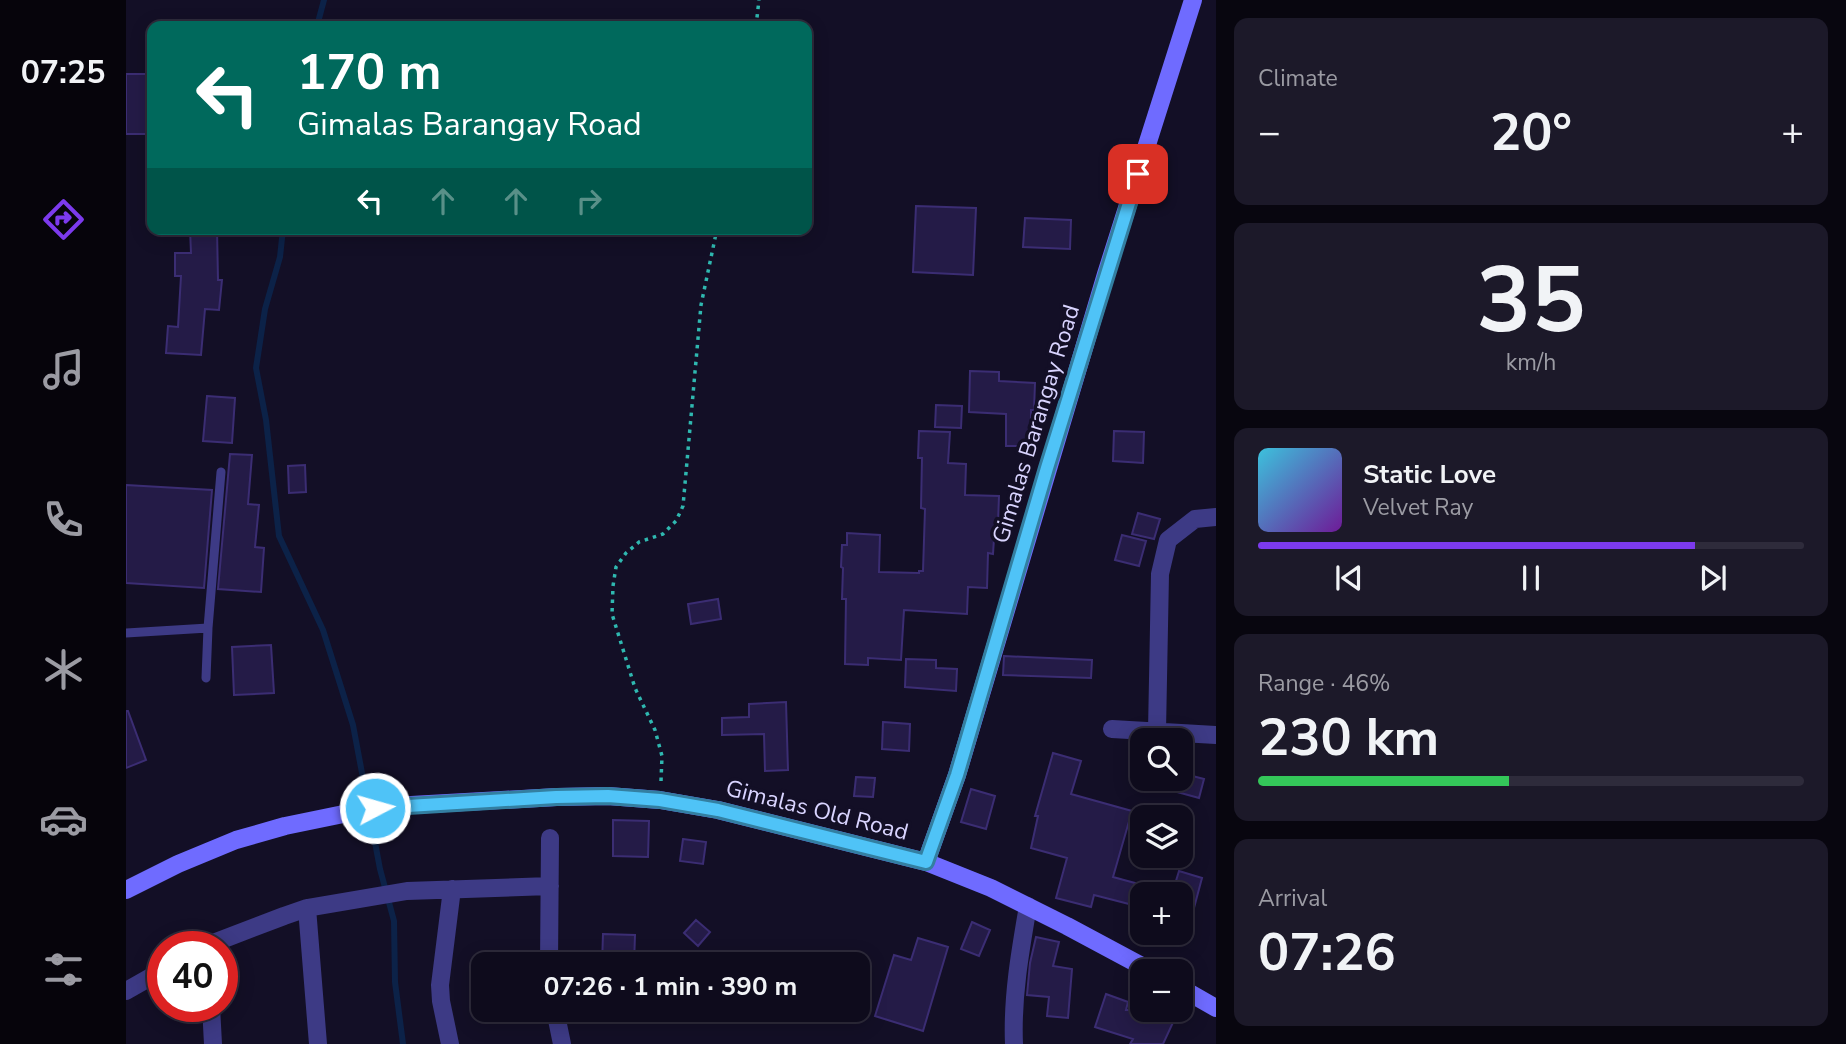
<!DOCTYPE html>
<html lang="en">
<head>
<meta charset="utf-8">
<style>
  body { margin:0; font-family:"Nunito Sans",sans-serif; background:#1c1929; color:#f1f3f6; height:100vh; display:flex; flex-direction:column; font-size:26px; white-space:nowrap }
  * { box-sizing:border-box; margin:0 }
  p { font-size:23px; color:#9b9ba3 }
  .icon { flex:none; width:38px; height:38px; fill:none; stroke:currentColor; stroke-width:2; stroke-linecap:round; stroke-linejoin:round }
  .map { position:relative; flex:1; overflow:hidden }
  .panel { display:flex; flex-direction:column; gap:18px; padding:18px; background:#08060f; width:630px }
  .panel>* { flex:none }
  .banner { position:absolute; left:21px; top:21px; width:665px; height:214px; border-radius:14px; box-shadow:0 4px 18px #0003,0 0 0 2px #2e2b3b; background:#00695c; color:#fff; overflow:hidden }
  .controls { position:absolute; left:1004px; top:728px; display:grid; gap:14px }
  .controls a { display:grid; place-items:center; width:63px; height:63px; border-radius:14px; background:#0e0b1c; box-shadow:0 4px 18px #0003,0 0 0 2px #2e2b3b; font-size:35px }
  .speed { position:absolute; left:21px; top:931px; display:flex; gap:14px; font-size:35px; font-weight:700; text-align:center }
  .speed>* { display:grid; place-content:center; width:91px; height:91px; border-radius:50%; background:#0e0b1c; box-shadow:0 4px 18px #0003,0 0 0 2px #2e2b3b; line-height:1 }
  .speed .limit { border:10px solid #d22; background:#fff; color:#111 }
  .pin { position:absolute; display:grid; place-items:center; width:60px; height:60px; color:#fff; margin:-30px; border-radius:14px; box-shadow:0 4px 10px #0006 }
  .me { position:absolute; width:77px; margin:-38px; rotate:84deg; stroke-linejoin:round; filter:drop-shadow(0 0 5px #0008) }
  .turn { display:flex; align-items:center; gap:24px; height:147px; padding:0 35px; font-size:32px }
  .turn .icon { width:91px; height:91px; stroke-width:2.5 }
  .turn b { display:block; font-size:49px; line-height:60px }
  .lanes { display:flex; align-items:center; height:66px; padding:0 35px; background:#0003; justify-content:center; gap:35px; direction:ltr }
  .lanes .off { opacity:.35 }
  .big { font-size:52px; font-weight:700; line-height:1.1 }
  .panel .widget { flex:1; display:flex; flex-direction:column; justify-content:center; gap:10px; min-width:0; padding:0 24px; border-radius:14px; background:#1c1929 }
  .panel .dial { align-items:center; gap:0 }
  .dial b { font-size:91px; line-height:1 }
  .song { display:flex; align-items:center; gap:21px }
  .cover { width:84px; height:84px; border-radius:10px; background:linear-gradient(135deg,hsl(190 70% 55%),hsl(280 70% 35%)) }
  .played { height:7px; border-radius:4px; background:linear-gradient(90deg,#7c3aed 80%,#2e2b3b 80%) }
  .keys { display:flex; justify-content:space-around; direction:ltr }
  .heat { display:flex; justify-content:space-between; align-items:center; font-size:38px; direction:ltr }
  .charge { height:10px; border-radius:5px; background:linear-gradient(90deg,#34c759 46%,#2e2b3b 0) }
  .trip { position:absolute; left:345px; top:952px; width:399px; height:70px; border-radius:14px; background:#0e0b1c; box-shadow:0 4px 18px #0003,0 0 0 2px #2e2b3b; font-weight:700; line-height:70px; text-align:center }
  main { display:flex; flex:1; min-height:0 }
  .tabs { display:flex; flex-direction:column; width:126px; justify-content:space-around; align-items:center; background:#06040b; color:#9b9ba3 }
  .tabs .icon { width:49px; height:49px }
  .tabs .active { color:#7c3aed }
  .tabs b { font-size:32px; color:#f1f3f6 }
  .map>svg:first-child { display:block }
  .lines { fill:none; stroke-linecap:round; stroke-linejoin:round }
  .stream { stroke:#0c2248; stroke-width:6 }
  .building { fill:#241b47; stroke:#3b2d73; stroke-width:2 }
  .path { stroke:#2fb8b0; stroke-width:3.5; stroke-dasharray:3.5 5; stroke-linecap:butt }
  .lane { stroke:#3d3a85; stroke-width:9 }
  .street { stroke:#3d3a85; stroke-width:18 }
  .secondary { stroke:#6f6bff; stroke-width:18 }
  .route-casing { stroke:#337fa1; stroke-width:18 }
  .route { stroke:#4fc3f7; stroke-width:12 }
  .labels { text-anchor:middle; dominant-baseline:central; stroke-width:7; stroke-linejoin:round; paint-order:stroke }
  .street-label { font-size:23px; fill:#d9d4ff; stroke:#130f26 }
</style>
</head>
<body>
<main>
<nav class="tabs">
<b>07:25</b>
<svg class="icon active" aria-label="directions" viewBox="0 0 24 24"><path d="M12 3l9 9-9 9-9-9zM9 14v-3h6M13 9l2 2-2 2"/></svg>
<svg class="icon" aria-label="music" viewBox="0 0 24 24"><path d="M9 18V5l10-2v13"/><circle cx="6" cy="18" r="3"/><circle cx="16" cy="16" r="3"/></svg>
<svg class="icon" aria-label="phone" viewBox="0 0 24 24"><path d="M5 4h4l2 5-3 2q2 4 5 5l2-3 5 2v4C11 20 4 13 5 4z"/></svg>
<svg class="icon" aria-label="climate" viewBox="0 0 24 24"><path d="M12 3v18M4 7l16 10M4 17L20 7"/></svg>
<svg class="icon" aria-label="car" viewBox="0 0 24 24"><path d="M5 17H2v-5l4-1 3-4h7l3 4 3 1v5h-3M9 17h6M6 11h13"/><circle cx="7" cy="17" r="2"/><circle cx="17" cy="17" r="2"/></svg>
<svg class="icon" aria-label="filters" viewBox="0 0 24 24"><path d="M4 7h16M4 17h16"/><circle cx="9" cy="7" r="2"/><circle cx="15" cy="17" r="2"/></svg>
</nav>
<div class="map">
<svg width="1090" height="1044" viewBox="0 0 1090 1044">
  <rect width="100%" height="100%" fill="#130f26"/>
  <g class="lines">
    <path class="stream" d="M 191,26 L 198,0
      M 157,229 L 154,257 L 139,309 L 130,368 L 140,420 L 153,536 L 197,630 L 227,725 L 254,869 L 268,921 L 269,982 L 277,1044"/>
  </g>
  <path class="building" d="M 0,74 L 20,74 L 21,134 L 0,134 Z
    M 790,206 L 850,208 L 847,275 L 787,272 Z
    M 899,218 L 945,220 L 944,249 L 897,247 Z
    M 64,229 L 91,229 L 92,280 L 96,280 L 93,310 L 79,309 L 75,355 L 40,353 L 42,326 L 52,327 L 55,276 L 49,276 L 49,253 L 65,253 Z
    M 844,371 L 873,372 L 873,381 L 909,383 L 908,410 L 905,410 L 905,446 L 880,446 L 880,414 L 843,412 Z
    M 81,396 L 109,398 L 106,443 L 77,441 Z
    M 810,405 L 836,406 L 835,428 L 809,427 Z
    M 793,431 L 824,432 L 822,463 L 840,464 L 839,495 L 873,496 L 872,523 L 869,523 L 867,554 L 862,553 L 861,588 L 842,587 L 841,614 L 778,610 L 775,660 L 742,658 L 742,665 L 719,664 L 720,599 L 716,599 L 717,568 L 715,567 L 716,545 L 721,545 L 721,533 L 754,535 L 753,572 L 793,573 L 793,571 L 797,571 L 799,509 L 795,508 L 796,458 L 792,458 Z
    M 988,431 L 1018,432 L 1017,463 L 987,461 Z
    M 104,454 L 126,455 L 122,504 L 133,505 L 129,547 L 138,548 L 135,592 L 92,589 Z
    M 179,465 L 180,492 L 163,493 L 162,466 Z
    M 0,485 L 86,490 L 78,588 L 0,583 Z
    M 1012,513 L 1034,519 L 1028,539 L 1006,534 Z
    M 996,535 L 1020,541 L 1013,566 L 989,560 Z
    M 592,599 L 595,619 L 565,624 L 562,604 Z
    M 145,645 L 148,693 L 108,695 L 106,647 Z
    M 878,656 L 966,660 L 965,678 L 877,675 Z
    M 780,659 L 810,660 L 810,668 L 831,669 L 830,691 L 779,687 Z
    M 660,702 L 662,770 L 639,771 L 638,734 L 596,735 L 596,718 L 623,717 L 623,704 Z
    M 0,711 L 2,711 L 20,760 L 0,768 Z
    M 757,722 L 784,724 L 783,751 L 756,749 Z
    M 927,753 L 955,761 L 945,794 L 1006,811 L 987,877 L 1009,883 L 1003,904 L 968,895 L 965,907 L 930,898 L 941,858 L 905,848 L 912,816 L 909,816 Z
    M 1055,773 L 1078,779 L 1073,798 L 1022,784 L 1023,779 L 1055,779 Z
    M 730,777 L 749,778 L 747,797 L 728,796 Z
    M 845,789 L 869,796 L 860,829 L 835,822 Z
    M 487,820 L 523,821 L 522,857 L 487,856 Z
    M 557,839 L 580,842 L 577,864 L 554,861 Z
    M 1053,871 L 1076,878 L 1061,934 L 1055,933 L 1055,894 L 1046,894 Z
    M 570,920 L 584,932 L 572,946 L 558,933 Z
    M 846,922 L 864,930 L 853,956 L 835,949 Z
    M 477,934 L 509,935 L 508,964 L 476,964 Z
    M 910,937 L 933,942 L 927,966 L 946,969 L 942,1018 L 921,1016 L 923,997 L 901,995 L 904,963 Z
    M 792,938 L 822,947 L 797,1031 L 749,1016 L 768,955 L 785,960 Z
    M 980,994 L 1002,1002 L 1000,1010 L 1038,1010 L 1050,1016 L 1037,1044 L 1004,1044 L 1007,1039 L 969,1027 Z"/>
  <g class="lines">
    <path class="path" d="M 630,26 L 633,0
      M 535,781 L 536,756 L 529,730 L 509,688 L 486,614 L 487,586 L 490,567 L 500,553 L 513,542 L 537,534 L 550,521 L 557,506 L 575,305 L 591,229"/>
    <path class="lane" d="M 0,633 L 82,628
      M 80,678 L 82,628 L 95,472"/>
    <path class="street" d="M 986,729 L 1090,735
      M 1031,731 L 1034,574 L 1042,540 L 1069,519 L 1090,517
      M 181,908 L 192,1044
      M 77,947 L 158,916 L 181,908 L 281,891 L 424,886
      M 423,964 L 424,838
      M 0,991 L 37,970
      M 85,1006 L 87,1044
      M 429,1010 L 436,1044
      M 324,1044 L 315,1001 L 314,985 L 326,889
      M 888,1044 C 886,998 894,952 902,906"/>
    <path class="secondary" d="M 800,862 L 831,775 L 980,274 L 1067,0
      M 0,890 L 52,864 L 110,840 L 159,826 L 232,811 L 267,806 L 431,797 L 482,796 L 534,800 L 592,810 L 800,862 L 865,888 L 941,926 L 1025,971
      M 1055,988 L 1090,1008"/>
  </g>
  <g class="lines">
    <g class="route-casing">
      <path id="route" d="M 249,808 L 430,797 L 482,796 L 534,800 L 592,810 L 800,862 L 831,775 L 921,468 L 1012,174"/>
    </g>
    <use href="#route" class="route"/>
  </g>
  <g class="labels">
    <g class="street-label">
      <text transform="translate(910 424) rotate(-73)">Gimalas Barangay Road</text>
      <text transform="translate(691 810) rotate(14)">Gimalas Old Road</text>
    </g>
  </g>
</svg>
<div class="controls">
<a><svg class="icon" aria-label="search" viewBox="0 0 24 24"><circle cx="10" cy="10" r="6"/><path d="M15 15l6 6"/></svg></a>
<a><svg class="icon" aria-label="layers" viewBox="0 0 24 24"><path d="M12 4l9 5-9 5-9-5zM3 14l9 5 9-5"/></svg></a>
<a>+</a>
<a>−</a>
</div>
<div class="speed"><div class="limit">40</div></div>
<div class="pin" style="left:1012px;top:174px;background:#d93025"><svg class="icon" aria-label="arrive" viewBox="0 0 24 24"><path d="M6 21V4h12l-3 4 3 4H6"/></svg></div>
<svg class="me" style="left:249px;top:808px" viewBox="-20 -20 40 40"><circle r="17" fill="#4fc3f7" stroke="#fff" stroke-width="3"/><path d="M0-11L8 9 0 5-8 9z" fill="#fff"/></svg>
<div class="trip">07:26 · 1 min · 390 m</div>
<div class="banner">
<div class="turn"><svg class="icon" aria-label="left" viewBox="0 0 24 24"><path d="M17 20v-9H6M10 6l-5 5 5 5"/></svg><div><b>170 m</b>Gimalas Barangay Road</div></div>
<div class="lanes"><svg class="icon" aria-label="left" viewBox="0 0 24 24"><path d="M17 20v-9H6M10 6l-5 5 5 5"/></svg><svg class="icon off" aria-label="ahead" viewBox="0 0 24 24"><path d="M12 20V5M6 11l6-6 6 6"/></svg><svg class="icon off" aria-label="ahead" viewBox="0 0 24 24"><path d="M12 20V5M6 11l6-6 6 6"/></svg><svg class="icon off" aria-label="right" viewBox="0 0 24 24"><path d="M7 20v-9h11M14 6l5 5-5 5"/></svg></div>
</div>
</div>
<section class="panel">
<div class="widget"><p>Climate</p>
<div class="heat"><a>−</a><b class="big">20°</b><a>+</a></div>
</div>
<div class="widget dial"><b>35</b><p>km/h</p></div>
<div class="widget">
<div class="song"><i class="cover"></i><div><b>Static Love</b><p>Velvet Ray</p></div></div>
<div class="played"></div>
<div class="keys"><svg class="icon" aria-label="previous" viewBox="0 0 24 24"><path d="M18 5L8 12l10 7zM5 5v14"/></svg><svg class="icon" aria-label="pause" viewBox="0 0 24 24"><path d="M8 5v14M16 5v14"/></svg><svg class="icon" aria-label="next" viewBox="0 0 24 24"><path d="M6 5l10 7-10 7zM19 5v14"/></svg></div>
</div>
<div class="widget"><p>Range · 46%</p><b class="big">230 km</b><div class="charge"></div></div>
<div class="widget"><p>Arrival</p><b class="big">07:26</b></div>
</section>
</main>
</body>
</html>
